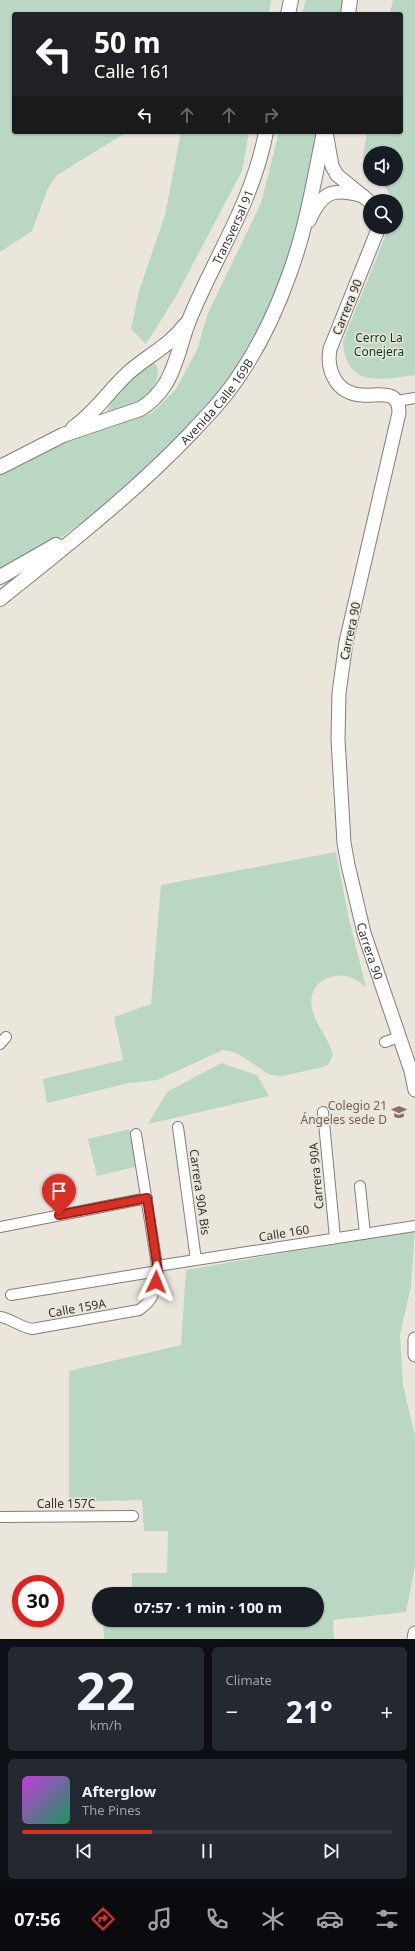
<!DOCTYPE html>
<html lang="en">
<head>
<meta charset="utf-8">
<style>
  body { margin:0; font-family:"Noto Sans",sans-serif; background:#242831; color:#f1f3f6; height:100vh; display:flex; flex-direction:column; font-size:15px; white-space:nowrap }
  * { box-sizing:border-box; margin:0 }
  p { font-size:13px; color:#9ea1a6 }
  .icon { flex:none; width:22px; height:22px; fill:none; stroke:currentColor; stroke-width:2; stroke-linecap:round; stroke-linejoin:round }
  .map { position:relative; height:1639px; overflow:hidden }
  .sheet { display:flex; flex-direction:column; gap:8px; padding:8px; background:#0d0f14; flex:1 }
  .sheet>* { flex:none }
  .guide { position:absolute; left:12px; top:12px; width:391px; height:122px; border-radius:4px; box-shadow:0 1px 3px #0004; background:#202124; color:#fff; overflow:hidden }
  .fabs { position:absolute; left:363px; top:146px; display:grid; gap:8px }
  .fabs a { display:grid; place-items:center; width:40px; height:40px; border-radius:50%; background:#171b24; box-shadow:0 1px 3px #0004; font-size:20px }
  .speed { position:absolute; left:12px; top:1575px; display:flex; gap:8px; font-size:20px; font-weight:700; text-align:center }
  .speed>* { display:grid; place-content:center; width:52px; height:52px; border-radius:50%; background:#171b24; box-shadow:0 1px 3px #0004; line-height:1 }
  .speed .limit { border:6px solid #d22; background:#fff; color:#111 }
  .pin { position:absolute; display:grid; place-items:center; width:34px; height:34px; color:#fff; margin:-41px -17px; border-radius:50% 50% 50% 0; rotate:-45deg; box-shadow:0 0 4px #0007 }
  .pin .icon { rotate:45deg }
  .me { position:absolute; width:44px; margin:-22px; rotate:2deg; stroke-linejoin:round; filter:drop-shadow(0 0 3px #0008) }
  .turn { display:flex; align-items:center; gap:14px; height:84px; padding:0 16px; font-size:18px }
  .turn .icon { width:52px; height:52px; stroke-width:2.5 }
  .turn b { display:block; font-size:28px; line-height:34px }
  .lanes { display:flex; align-items:center; height:38px; padding:0 16px; background:#0003; justify-content:center; gap:20px; direction:ltr }
  .lanes .off { opacity:.35 }
  .big { font-size:30px; font-weight:700; line-height:1.1 }
  .sheet .card { flex:1; display:flex; flex-direction:column; justify-content:center; gap:6px; min-width:0; padding:0 14px; border-radius:6px; background:#242831 }
  .sheet .dial { align-items:center; gap:0 }
  .dial b { font-size:52px; line-height:1 }
  .song { display:flex; align-items:center; gap:12px }
  .cover { width:48px; height:48px; border-radius:6px; background:linear-gradient(135deg,hsl(290 70% 55%),hsl(150 70% 35%)) }
  .played { height:4px; border-radius:2px; background:linear-gradient(90deg,#d93025 35%,#363941 35%) }
  .keys { display:flex; justify-content:space-around; direction:ltr }
  .heat { display:flex; justify-content:space-between; align-items:center; font-size:22px; direction:ltr }
  .sheet .tiles { flex:1; display:grid; gap:8px; grid-template-columns:1fr 1fr }
  .card:last-child { grid-column:span 2 }
  .trip { position:absolute; left:92px; top:1587px; width:232px; height:40px; border-radius:20px; background:#171b24; box-shadow:0 1px 3px #0004; font-weight:700; line-height:40px; text-align:center }
  .tab-bar { display:flex; height:64px; justify-content:space-around; align-items:center; background:#090b0e; color:#9ea1a6 }
  .tab-bar .icon { width:28px; height:28px }
  .tab-bar .current { color:#d93025 }
  .tab-bar b { font-size:18px; color:#f1f3f6 }
  .map>svg:first-child { display:block }
  .green { fill:#bad7c3 }
  .lines { fill:none; stroke-linecap:round; stroke-linejoin:round }
  .minor-casing { stroke:#827f76; stroke-width:12 }
  .tertiary-casing { stroke:#827f76; stroke-width:15 }
  .secondary-casing { stroke:#827f76; stroke-width:16 }
  .minor { stroke:#fff; stroke-width:10 }
  .tertiary { stroke:#fff; stroke-width:13 }
  .secondary { stroke:#fff; stroke-width:14 }
  .route-casing { stroke:#8d1f18; stroke-width:10 }
  .route { stroke:#d93025; stroke-width:7 }
  .labels { text-anchor:middle; dominant-baseline:central; stroke-width:3; stroke-linejoin:round; paint-order:stroke }
  .street-label { font-size:12px; fill:#34322e; stroke:#eae6dc }
  .park-label { font-size:12px; fill:#003c1e; stroke:#eae6dc }
  .education-label { font-size:12px; fill:#785e54; stroke:#eae6dc; text-anchor:end }
</style>
</head>
<body>
<div class="map">
<svg width="415" height="1639" viewBox="0 0 415 1639">
  <rect width="100%" height="100%" fill="#eae6dc"/>
  <path class="green" d="M 0,0 L 271,0 L 269,14 L 14,14 L 14,132 L 127,132 L 57,175 L 48,188 L 32,231 L 0,252 Z
    M 306,0 L 343,0 L 340,14 L 302,14 Z
    M 393,0 L 415,0 L 415,375 C 381,380 345,388 343,341 L 389,227 L 396,227 L 396,201 L 393,201 L 386,188 L 376,179 L 396,179 L 396,153 L 370,153 L 370,175 L 365,171 L 363,156 L 367,132 L 401,132 L 401,14 L 390,14 Z
    M 181,132 L 249,132 L 242,171 L 175,298 L 146,344 L 131,329 L 139,291 L 165,215 Z
    M 279,132 L 317,132 L 304,214 L 279,297 L 249,359 L 155,466 L 97,512 L 51,544 L 0,571 L 0,474 L 59,445 L 152,413 L 176,389 L 197,350 L 208,313 L 261,203 Z
    M 150,363 L 155,364 L 158,369 L 157,378 L 150,395 L 142,403 L 113,413 L 107,411 C 114,392 133,375 150,363 Z
    M 336,852 L 349,920 L 366,987 C 355,978 345,973 330,977 C 323,979 317,984 314,990 C 303,1012 328,1034 333,1055 L 328,1065 L 319,1068 L 282,1076 L 270,1075 L 235,1052 L 223,1050 L 157,1080 L 129,1083 L 47,1103 L 43,1079 L 123,1060 L 114,1017 L 151,1004 L 161,885 Z
    M 221,1063 L 257,1075 L 269,1096 L 148,1124 L 167,1092 Z
    M 130,1129 L 139,1166 L 97,1176 L 88,1139 Z
    M 415,1230 L 411,1286 L 400,1335 L 403,1385 L 415,1436 L 415,1566 L 406,1612 L 333,1620 L 334,1639 L 104,1639 L 103,1620 L 317,1620 L 317,1594 L 132,1594 L 132,1573 L 167,1573 L 168,1531 L 144,1531 L 142,1500 L 69,1502 L 69,1371 L 181,1345 L 186,1270 Z"/>
  <g class="lines">
    <g class="minor-casing">
      <path id="minor" d="M 397,401 L 415,398
        M 385,1042 L 399,1037
        M 0,1044 L 6,1037
        M 323,1112 L 335,1238
        M 178,1127 L 196,1260
        M 360,1186 L 365,1234
        M 0,1227 L 147,1198
        M 157,1266 L 415,1226
        M 11,1295 L 158,1271
        M 0,1317 C 8,1317 20,1327 32,1329 L 139,1310 C 156,1298 154,1291 158,1271 L 136,1134
        M 0,1517 L 133,1516"/>
    </g>
    <g class="tertiary-casing">
      <g id="tertiary">
        <path d="M 326,132 L 332,166 L 337,175 L 370,202"/>
        <path d="M 309,221 C 322,192 332,187 363,196"/>
        <path id="s1" d="M 379,227 L 330,349 C 326,371 337,394 362,395 C 371,396 381,393 390,396 C 397,398 399,406 399,413 L 346,642 L 339,693 L 338,739 L 344,843 L 348,865 L 364,933 L 411,1071 L 415,1090"/>
        <path d="M 415,1339 L 415,1355"/>
        <path d="M 414,1639 L 415,1633"/>
      </g>
    </g>
    <g class="secondary-casing">
      <g id="secondary">
        <path d="M 288,14 L 291,0"/>
        <path d="M 348,14 L 350,0"/>
        <path d="M 73,428 C 96,412 107,393 127,374 C 145,357 170,346 185,325"/>
        <path id="s2" d="M 0,467 L 63,435 L 140,409 C 151,403 159,394 166,383 C 178,363 181,339 190,318 C 216,255 253,201 266,132"/>
        <path d="M 0,577 L 56,545"/>
        <path id="s3" d="M 0,599 C 66,546 133,494 191,433 C 209,414 227,395 241,373 C 261,343 277,309 289,275 C 306,230 314,180 324,132"/>
      </g>
    </g>
    <use href="#minor" class="minor"/>
    <use href="#tertiary" class="tertiary"/>
    <use href="#secondary" class="secondary"/>
  </g>
  <g class="lines">
    <g class="route-casing">
      <path id="route" d="M 59,1215 L 147,1198 L 158,1271 L 156,1282"/>
    </g>
    <use href="#route" class="route"/>
  </g>
  <defs>
    <g id="school-bare" transform="scale(1.2)"><path d="M0-5L7-2L0 1L-7-2ZM-4 1L0 2.5L4 1V4Q0 6-4 4Z" fill="#8d6e63" stroke="#eae6dc" stroke-width="2.5" paint-order="stroke"/></g>
  </defs>
  <g fill-rule="evenodd">
    <use href="#school-bare" x="399" y="1112"/>
  </g>
  <g class="labels">
    <g class="street-label">
      <text stroke="none"><textPath href="#s2" startOffset="359">Transversal 91</textPath></text>
      <text transform="translate(347 307) rotate(-68)">Carrera 90</text>
      <text stroke="none"><textPath href="#s3" startOffset="294">Avenida Calle 169B</textPath></text>
      <text transform="translate(350 631) rotate(-78)">Carrera 90</text>
      <text stroke="none"><textPath href="#s1" startOffset="792">Carrera 90</textPath></text>
      <text transform="translate(316 1176) rotate(-95)">Carrera 90A</text>
      <text transform="translate(200 1192) rotate(82)">Carrera 90A Bis</text>
      <text transform="translate(284 1233) rotate(-9)">Calle 160</text>
      <text transform="translate(77 1308) rotate(-10)">Calle 159A</text>
      <text x="66" y="1503">Calle 157C</text>
    </g>
    <g class="park-label">
      <text x="379" y="337">Cerro La<tspan x="379" dy="14">Conejera</tspan></text>
    </g>
    <g class="education-label">
      <text x="387" y="1105">Colegio 21<tspan x="387" dy="14">Ángeles sede D</tspan></text>
    </g>
  </g>
</svg>
<div class="fabs">
<a><svg class="icon" aria-label="sound" viewBox="0 0 24 24"><path d="M4 9h4l5-4v14l-5-4H4zM17 9q2 3 0 6"/></svg></a>
<a><svg class="icon" aria-label="search" viewBox="0 0 24 24"><circle cx="10" cy="10" r="6"/><path d="M15 15l6 6"/></svg></a>
</div>
<div class="speed"><div class="limit">30</div></div>
<div class="pin" style="left:59px;top:1215px;background:#d93025"><svg class="icon" aria-label="arrive" viewBox="0 0 24 24"><path d="M6 21V4h12l-3 4 3 4H6"/></svg></div>
<svg class="me" style="left:156px;top:1282px" viewBox="-20 -20 40 40"><path d="M0-17L14 15 0 8-14 15z" fill="#d93025" stroke="#fff" stroke-width="4"/></svg>
<div class="trip">07:57 · 1 min · 100 m</div>
<div class="guide">
<div class="turn"><svg class="icon" aria-label="left" viewBox="0 0 24 24"><path d="M17 20v-9H6M10 6l-5 5 5 5"/></svg><div><b>50 m</b>Calle 161</div></div>
<div class="lanes"><svg class="icon" aria-label="left" viewBox="0 0 24 24"><path d="M17 20v-9H6M10 6l-5 5 5 5"/></svg><svg class="icon off" aria-label="ahead" viewBox="0 0 24 24"><path d="M12 20V5M6 11l6-6 6 6"/></svg><svg class="icon off" aria-label="ahead" viewBox="0 0 24 24"><path d="M12 20V5M6 11l6-6 6 6"/></svg><svg class="icon off" aria-label="right" viewBox="0 0 24 24"><path d="M7 20v-9h11M14 6l5 5-5 5"/></svg></div>
</div>
</div>
<section class="sheet">
<div class="tiles">
<div class="card dial"><b>22</b><p>km/h</p></div>
<div class="card"><p>Climate</p>
<div class="heat"><a>−</a><b class="big">21°</b><a>+</a></div>
</div>
<div class="card">
<div class="song"><i class="cover"></i><div><b>Afterglow</b><p>The Pines</p></div></div>
<div class="played"></div>
<div class="keys"><svg class="icon" aria-label="previous" viewBox="0 0 24 24"><path d="M18 5L8 12l10 7zM5 5v14"/></svg><svg class="icon" aria-label="pause" viewBox="0 0 24 24"><path d="M8 5v14M16 5v14"/></svg><svg class="icon" aria-label="next" viewBox="0 0 24 24"><path d="M6 5l10 7-10 7zM19 5v14"/></svg></div>
</div>
</div>
</section>
<nav class="tab-bar">
<b>07:56</b>
<svg class="icon current" aria-label="directions" viewBox="0 0 24 24"><path d="M12 3l9 9-9 9-9-9zM9 14v-3h6M13 9l2 2-2 2"/></svg>
<svg class="icon" aria-label="music" viewBox="0 0 24 24"><path d="M9 18V5l10-2v13"/><circle cx="6" cy="18" r="3"/><circle cx="16" cy="16" r="3"/></svg>
<svg class="icon" aria-label="phone" viewBox="0 0 24 24"><path d="M5 4h4l2 5-3 2q2 4 5 5l2-3 5 2v4C11 20 4 13 5 4z"/></svg>
<svg class="icon" aria-label="climate" viewBox="0 0 24 24"><path d="M12 3v18M4 7l16 10M4 17L20 7"/></svg>
<svg class="icon" aria-label="car" viewBox="0 0 24 24"><path d="M5 17H2v-5l4-1 3-4h7l3 4 3 1v5h-3M9 17h6M6 11h13"/><circle cx="7" cy="17" r="2"/><circle cx="17" cy="17" r="2"/></svg>
<svg class="icon" aria-label="filters" viewBox="0 0 24 24"><path d="M4 7h16M4 17h16"/><circle cx="9" cy="7" r="2"/><circle cx="15" cy="17" r="2"/></svg>
</nav>
</body>
</html>
